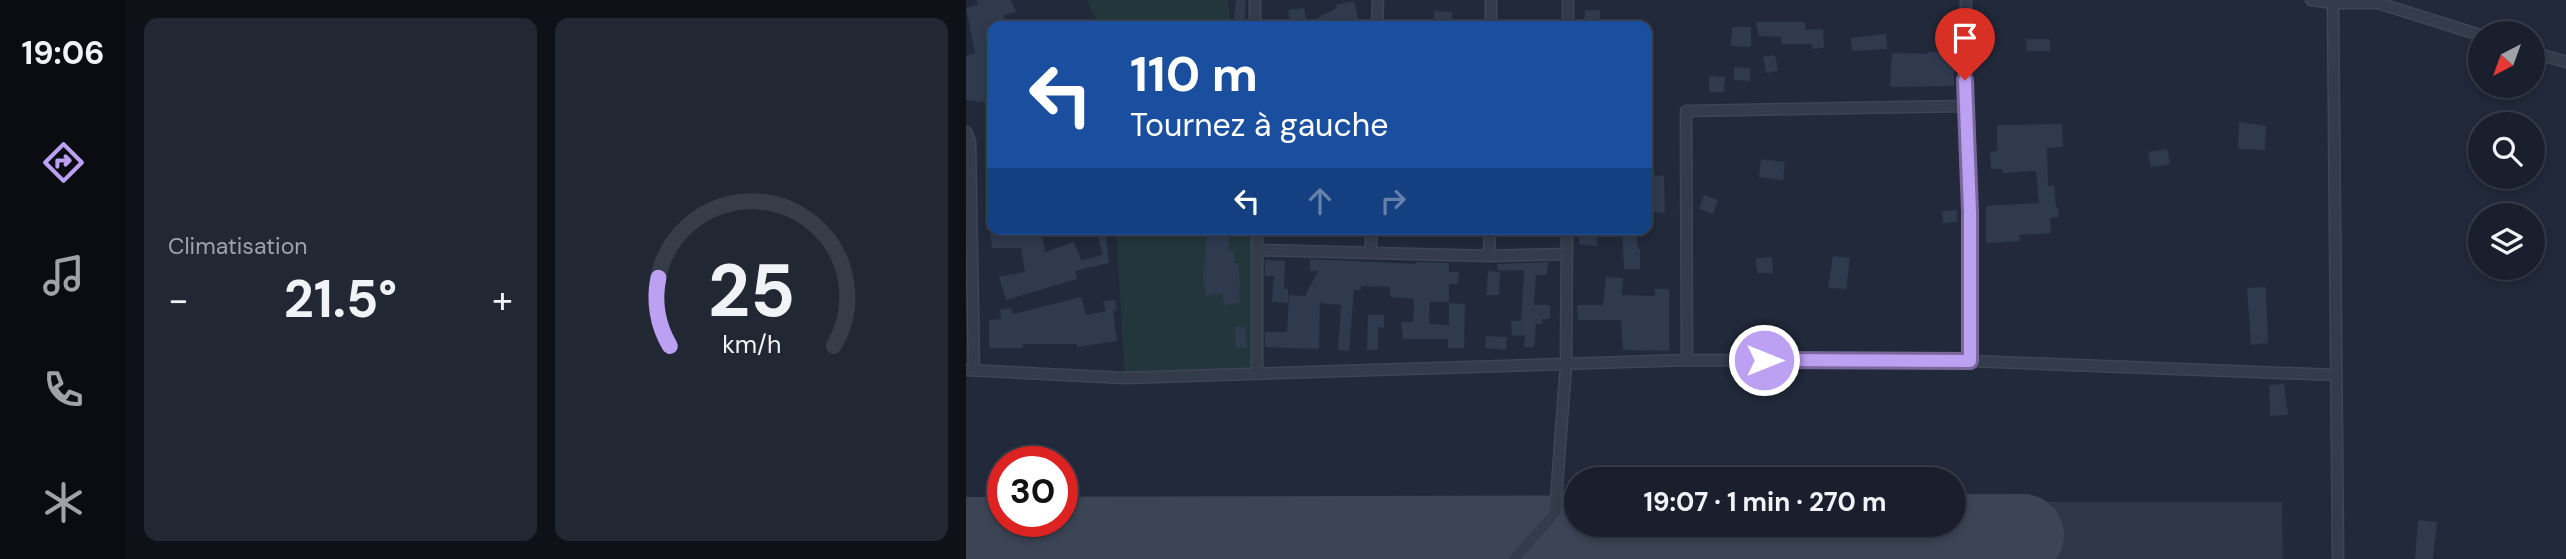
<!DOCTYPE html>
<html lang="fr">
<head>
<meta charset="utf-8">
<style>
  body { margin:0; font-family:"DM Sans",sans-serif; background:#222734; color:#f1f3f6; height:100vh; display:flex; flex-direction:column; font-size:26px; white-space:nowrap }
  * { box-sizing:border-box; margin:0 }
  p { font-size:23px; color:#9fa2a9 }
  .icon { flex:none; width:38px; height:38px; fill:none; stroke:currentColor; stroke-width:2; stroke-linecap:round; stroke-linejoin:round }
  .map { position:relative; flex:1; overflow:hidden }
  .drawer { display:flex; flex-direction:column; gap:18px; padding:18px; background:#0e1118; width:840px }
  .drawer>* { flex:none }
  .guide { position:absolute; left:21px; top:21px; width:665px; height:214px; border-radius:14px; box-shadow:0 4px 10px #0003,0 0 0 2px #373d48; background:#1a4fa0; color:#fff; overflow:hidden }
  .needle { width:46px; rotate:221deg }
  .controls { position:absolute; left:1502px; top:21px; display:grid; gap:14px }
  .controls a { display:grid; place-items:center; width:77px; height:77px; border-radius:50%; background:#191f2c; box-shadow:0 4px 10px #0003,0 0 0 2px #373d48; font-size:35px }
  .speed { position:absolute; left:21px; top:446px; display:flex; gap:14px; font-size:35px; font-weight:700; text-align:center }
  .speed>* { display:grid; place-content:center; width:91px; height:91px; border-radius:50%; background:#191f2c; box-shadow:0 4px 10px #0003,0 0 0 2px #373d48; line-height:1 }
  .speed .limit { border:10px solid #d22; background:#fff; color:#111 }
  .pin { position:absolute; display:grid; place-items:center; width:60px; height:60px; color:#fff; margin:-72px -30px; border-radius:50% 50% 50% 0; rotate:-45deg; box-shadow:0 0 7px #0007 }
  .pin .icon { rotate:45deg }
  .me { position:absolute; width:77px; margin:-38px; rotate:90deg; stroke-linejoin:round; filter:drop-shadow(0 0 5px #0008) }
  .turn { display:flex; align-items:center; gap:24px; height:147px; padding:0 28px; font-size:32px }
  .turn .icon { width:91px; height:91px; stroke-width:2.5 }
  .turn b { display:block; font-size:49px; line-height:60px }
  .lanes { display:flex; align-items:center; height:66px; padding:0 28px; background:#0003; justify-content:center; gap:35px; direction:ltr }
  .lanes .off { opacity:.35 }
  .big { font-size:52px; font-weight:700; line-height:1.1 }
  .drawer .tile { flex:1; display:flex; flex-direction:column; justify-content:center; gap:10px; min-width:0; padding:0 24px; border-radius:14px; background:#222734 }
  .drawer .dial { align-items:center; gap:0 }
  .dial svg { height:182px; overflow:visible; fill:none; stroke:#373d48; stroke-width:7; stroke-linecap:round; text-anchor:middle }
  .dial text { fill:#f1f3f6; stroke:none }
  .heat { display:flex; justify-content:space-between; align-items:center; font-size:38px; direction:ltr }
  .drawer .tiles { flex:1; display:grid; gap:18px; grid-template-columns:repeat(2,1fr) }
  .trip { position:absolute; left:598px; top:467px; width:402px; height:70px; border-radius:35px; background:#191f2c; box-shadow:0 4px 10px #0003,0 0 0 2px #373d48; font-weight:700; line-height:70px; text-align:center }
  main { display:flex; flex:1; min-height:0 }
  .tabs { display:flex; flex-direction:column; width:126px; justify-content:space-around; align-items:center; background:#0a0c12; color:#9fa2a9 }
  .tabs .icon { width:49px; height:49px }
  .tabs .active { color:#bca0f2 }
  .tabs b { font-size:32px; color:#f1f3f6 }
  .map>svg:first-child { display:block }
  .airport { fill:#2e3648 }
  .green { fill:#23363b }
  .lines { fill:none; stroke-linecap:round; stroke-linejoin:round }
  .runway { stroke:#3c4456; stroke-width:82 }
  .building { fill:#2f3a4f }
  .street-casing { stroke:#3e4554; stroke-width:13 }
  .street { stroke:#343b4b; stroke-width:10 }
  .route-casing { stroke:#7a689d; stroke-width:18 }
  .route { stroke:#bca0f2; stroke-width:12 }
</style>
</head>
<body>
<main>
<nav class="tabs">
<b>19:06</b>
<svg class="icon active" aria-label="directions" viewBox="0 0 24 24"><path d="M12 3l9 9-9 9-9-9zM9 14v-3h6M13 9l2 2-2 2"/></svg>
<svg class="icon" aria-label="music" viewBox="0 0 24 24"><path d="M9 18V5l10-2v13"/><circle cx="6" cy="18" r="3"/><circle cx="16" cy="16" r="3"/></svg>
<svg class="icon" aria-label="phone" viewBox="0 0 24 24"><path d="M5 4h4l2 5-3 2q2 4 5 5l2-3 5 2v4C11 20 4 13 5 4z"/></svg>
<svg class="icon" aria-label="climate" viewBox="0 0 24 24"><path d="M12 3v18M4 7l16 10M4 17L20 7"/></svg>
</nav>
<section class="drawer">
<div class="tiles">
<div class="tile"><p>Climatisation</p>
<div class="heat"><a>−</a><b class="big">21.5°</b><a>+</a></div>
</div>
<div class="tile dial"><svg viewBox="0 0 100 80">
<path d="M14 69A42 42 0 1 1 86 69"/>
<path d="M14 69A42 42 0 0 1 9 39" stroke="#bca0f2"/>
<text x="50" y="56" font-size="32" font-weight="700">25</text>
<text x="50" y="72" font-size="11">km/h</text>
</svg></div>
</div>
</section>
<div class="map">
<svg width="1600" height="559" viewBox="0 0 1600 559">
  <rect width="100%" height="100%" fill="#21293a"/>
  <path class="airport" d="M 0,500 L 37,500 L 37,522 L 96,522 L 96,501 L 611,501 L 611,525 L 989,525 L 989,502 L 1316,502 L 1317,559 L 0,559 Z"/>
  <path class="green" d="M 121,0 L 262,0 L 265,26 L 133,26 Z
    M 150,229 L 286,229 L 286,369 L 159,378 Z"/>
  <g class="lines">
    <path class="runway" d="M 0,538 L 1057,535"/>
  </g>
  <path class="building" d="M 11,0 L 45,0 L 50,12 L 38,15 L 39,26 L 26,26 L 26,103 L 0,100 L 0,56 L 9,53 L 0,8 L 12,5 Z
    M 270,0 L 280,0 L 278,26 L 267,26 Z
    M 388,1 L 394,26 L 355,26 L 351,18 L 371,8 L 370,5 Z
    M 338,8 L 341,22 L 325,25 L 322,10 Z
    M 619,10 L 634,10 L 634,25 L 618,24 Z
    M 468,11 L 486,12 L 485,26 L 467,26 Z
    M 790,22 L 839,22 L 840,30 L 857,29 L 858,48 L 846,49 L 846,44 L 815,44 L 815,37 L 793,36 Z
    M 766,27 L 785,27 L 785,47 L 765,46 Z
    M 920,34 L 921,49 L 886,51 L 885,38 Z
    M 1060,39 L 1084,39 L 1084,51 L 1061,51 Z
    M 962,52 L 988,52 L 988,86 L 924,87 L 926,53 L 962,54 Z
    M 809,55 L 812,71 L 800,73 L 797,57 Z
    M 768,67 L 784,68 L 784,81 L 768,80 Z
    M 743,76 L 759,77 L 758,92 L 743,92 Z
    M 1273,122 L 1300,126 L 1299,150 L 1272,149 Z
    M 1096,124 L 1097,147 L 1081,148 L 1082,186 L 1088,185 L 1090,207 L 1092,207 L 1093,217 L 1084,218 L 1085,233 L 1053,235 L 1054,241 L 1020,243 L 1020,206 L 1073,203 L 1070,171 L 1037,173 L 1036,169 L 1025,169 L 1024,152 L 1031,151 L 1031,125 Z
    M 1201,149 L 1204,164 L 1185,167 L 1182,152 Z
    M 795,159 L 819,162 L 817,180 L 793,177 Z
    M 681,175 L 698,176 L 699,213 L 685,212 L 685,194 L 681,194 Z
    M 738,195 L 752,200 L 747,214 L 733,209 Z
    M 991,210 L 991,222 L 977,223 L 976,211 Z
    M 59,229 L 75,229 L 79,252 L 108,242 L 115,260 L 137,255 L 129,229 L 139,229 L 143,263 L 109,271 L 111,279 L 40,300 L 33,277 L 59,272 L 55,248 L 26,248 L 24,232 L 53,235 L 52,231 Z
    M 253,229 L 264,229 L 262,251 L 268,251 L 268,263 L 273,263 L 274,303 L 258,305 L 256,293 L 240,296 L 237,278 L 241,234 L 253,236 Z
    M 614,229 L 632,231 L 631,246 L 613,244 Z
    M 656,229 L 670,229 L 672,249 L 674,249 L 674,269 L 658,269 Z
    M 867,256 L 884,258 L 880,289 L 862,288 Z
    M 806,257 L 807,273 L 791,273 L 790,258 Z
    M 344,259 L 450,264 L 450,262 L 483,263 L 483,272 L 493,272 L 492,284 L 483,284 L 483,302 L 464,302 L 463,321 L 464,324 L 483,325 L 483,303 L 499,304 L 498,348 L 482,348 L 482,339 L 437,339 L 435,322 L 447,322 L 448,299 L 424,297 L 424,287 L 395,286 L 395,290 L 388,290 L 383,351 L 372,350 L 375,305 L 354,303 L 353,349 L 299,347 L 299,332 L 321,332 L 323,295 L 339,296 L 352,271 L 344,271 Z
    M 299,260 L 319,261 L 318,289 L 322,289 L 322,303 L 306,302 L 308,276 L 299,276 Z
    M 582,262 L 581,275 L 570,275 L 568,305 L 584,305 L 584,319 L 576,319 L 576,324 L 570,324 L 568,347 L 558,347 L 559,335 L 546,336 L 545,321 L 555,321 L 558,270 L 532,271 L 531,264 Z
    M 522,271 L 534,272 L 533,295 L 520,295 Z
    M 640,277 L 657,278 L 656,295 L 689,296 L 689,289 L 703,289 L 703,351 L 657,350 L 655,320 L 612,320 L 611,305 L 637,305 Z
    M 1300,287 L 1302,343 L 1285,345 L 1281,288 Z
    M 115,297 L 120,315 L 140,311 L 137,301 L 149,300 L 151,310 L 147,311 L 151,341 L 111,347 L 111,344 L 57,344 L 57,348 L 23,348 L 23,320 L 35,319 L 34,310 L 45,308 L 47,314 Z
    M 402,315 L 418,315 L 418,328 L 412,327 L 412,350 L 401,350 Z
    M 279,326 L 281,347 L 270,348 L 269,327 Z
    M 520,336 L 541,337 L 540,350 L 519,348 Z
    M 1318,384 L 1322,415 L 1304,416 L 1303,385 Z
    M 1452,520 L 1471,522 L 1467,559 L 1449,559 Z"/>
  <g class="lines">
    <g class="street-casing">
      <path id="street" d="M 289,0 L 289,26
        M 1345,0 L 1367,3 L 1412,3 L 1514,35
        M 1367,3 L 1372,559
        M 411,26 L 412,0
        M 525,26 L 525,0
        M 602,26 L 602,0
        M 1566,52 L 1600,62
        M 0,132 L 4,142 L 8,370
        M 291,250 L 523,256 L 601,254
        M 405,253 L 405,229
        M 523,256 L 524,229
        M 721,360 L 720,111 L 998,106
        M 1004,361 L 1370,375
        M 0,370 L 159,378 L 721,360 L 1004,361 L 1004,212 L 998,106 L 1000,0
        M 291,372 L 291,229
        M 548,559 L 589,513 L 600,365 L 601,229"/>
    </g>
    <use href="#street" class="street"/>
  </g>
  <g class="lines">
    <g class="route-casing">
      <path id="route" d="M 798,360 L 1004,361 L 1004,212 L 999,80"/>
    </g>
    <use href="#route" class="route"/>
  </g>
</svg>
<div class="controls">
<a><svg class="needle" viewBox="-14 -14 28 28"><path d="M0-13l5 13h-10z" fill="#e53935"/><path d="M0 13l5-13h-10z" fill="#9fa2a9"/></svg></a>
<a><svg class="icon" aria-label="search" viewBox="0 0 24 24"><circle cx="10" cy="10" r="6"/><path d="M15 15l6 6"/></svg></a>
<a><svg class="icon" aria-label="layers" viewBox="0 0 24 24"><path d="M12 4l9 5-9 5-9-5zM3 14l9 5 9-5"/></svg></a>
</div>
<div class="speed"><div class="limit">30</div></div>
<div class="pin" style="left:999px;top:80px;background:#d93025"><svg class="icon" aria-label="arrive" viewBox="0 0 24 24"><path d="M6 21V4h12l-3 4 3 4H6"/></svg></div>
<svg class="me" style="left:798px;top:360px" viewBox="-20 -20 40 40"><circle r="17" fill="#bca0f2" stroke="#fff" stroke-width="3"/><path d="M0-11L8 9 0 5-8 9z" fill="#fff"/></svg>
<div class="trip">19:07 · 1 min · 270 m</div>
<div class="guide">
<div class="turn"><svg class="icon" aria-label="left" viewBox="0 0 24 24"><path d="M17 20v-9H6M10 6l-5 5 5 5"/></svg><div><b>110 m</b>Tournez à gauche</div></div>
<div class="lanes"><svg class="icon" aria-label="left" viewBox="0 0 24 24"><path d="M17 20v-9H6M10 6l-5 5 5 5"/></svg><svg class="icon off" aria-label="ahead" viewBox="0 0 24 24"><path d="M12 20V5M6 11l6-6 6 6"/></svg><svg class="icon off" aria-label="right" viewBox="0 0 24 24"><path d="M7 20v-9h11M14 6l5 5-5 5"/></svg></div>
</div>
</div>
</main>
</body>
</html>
